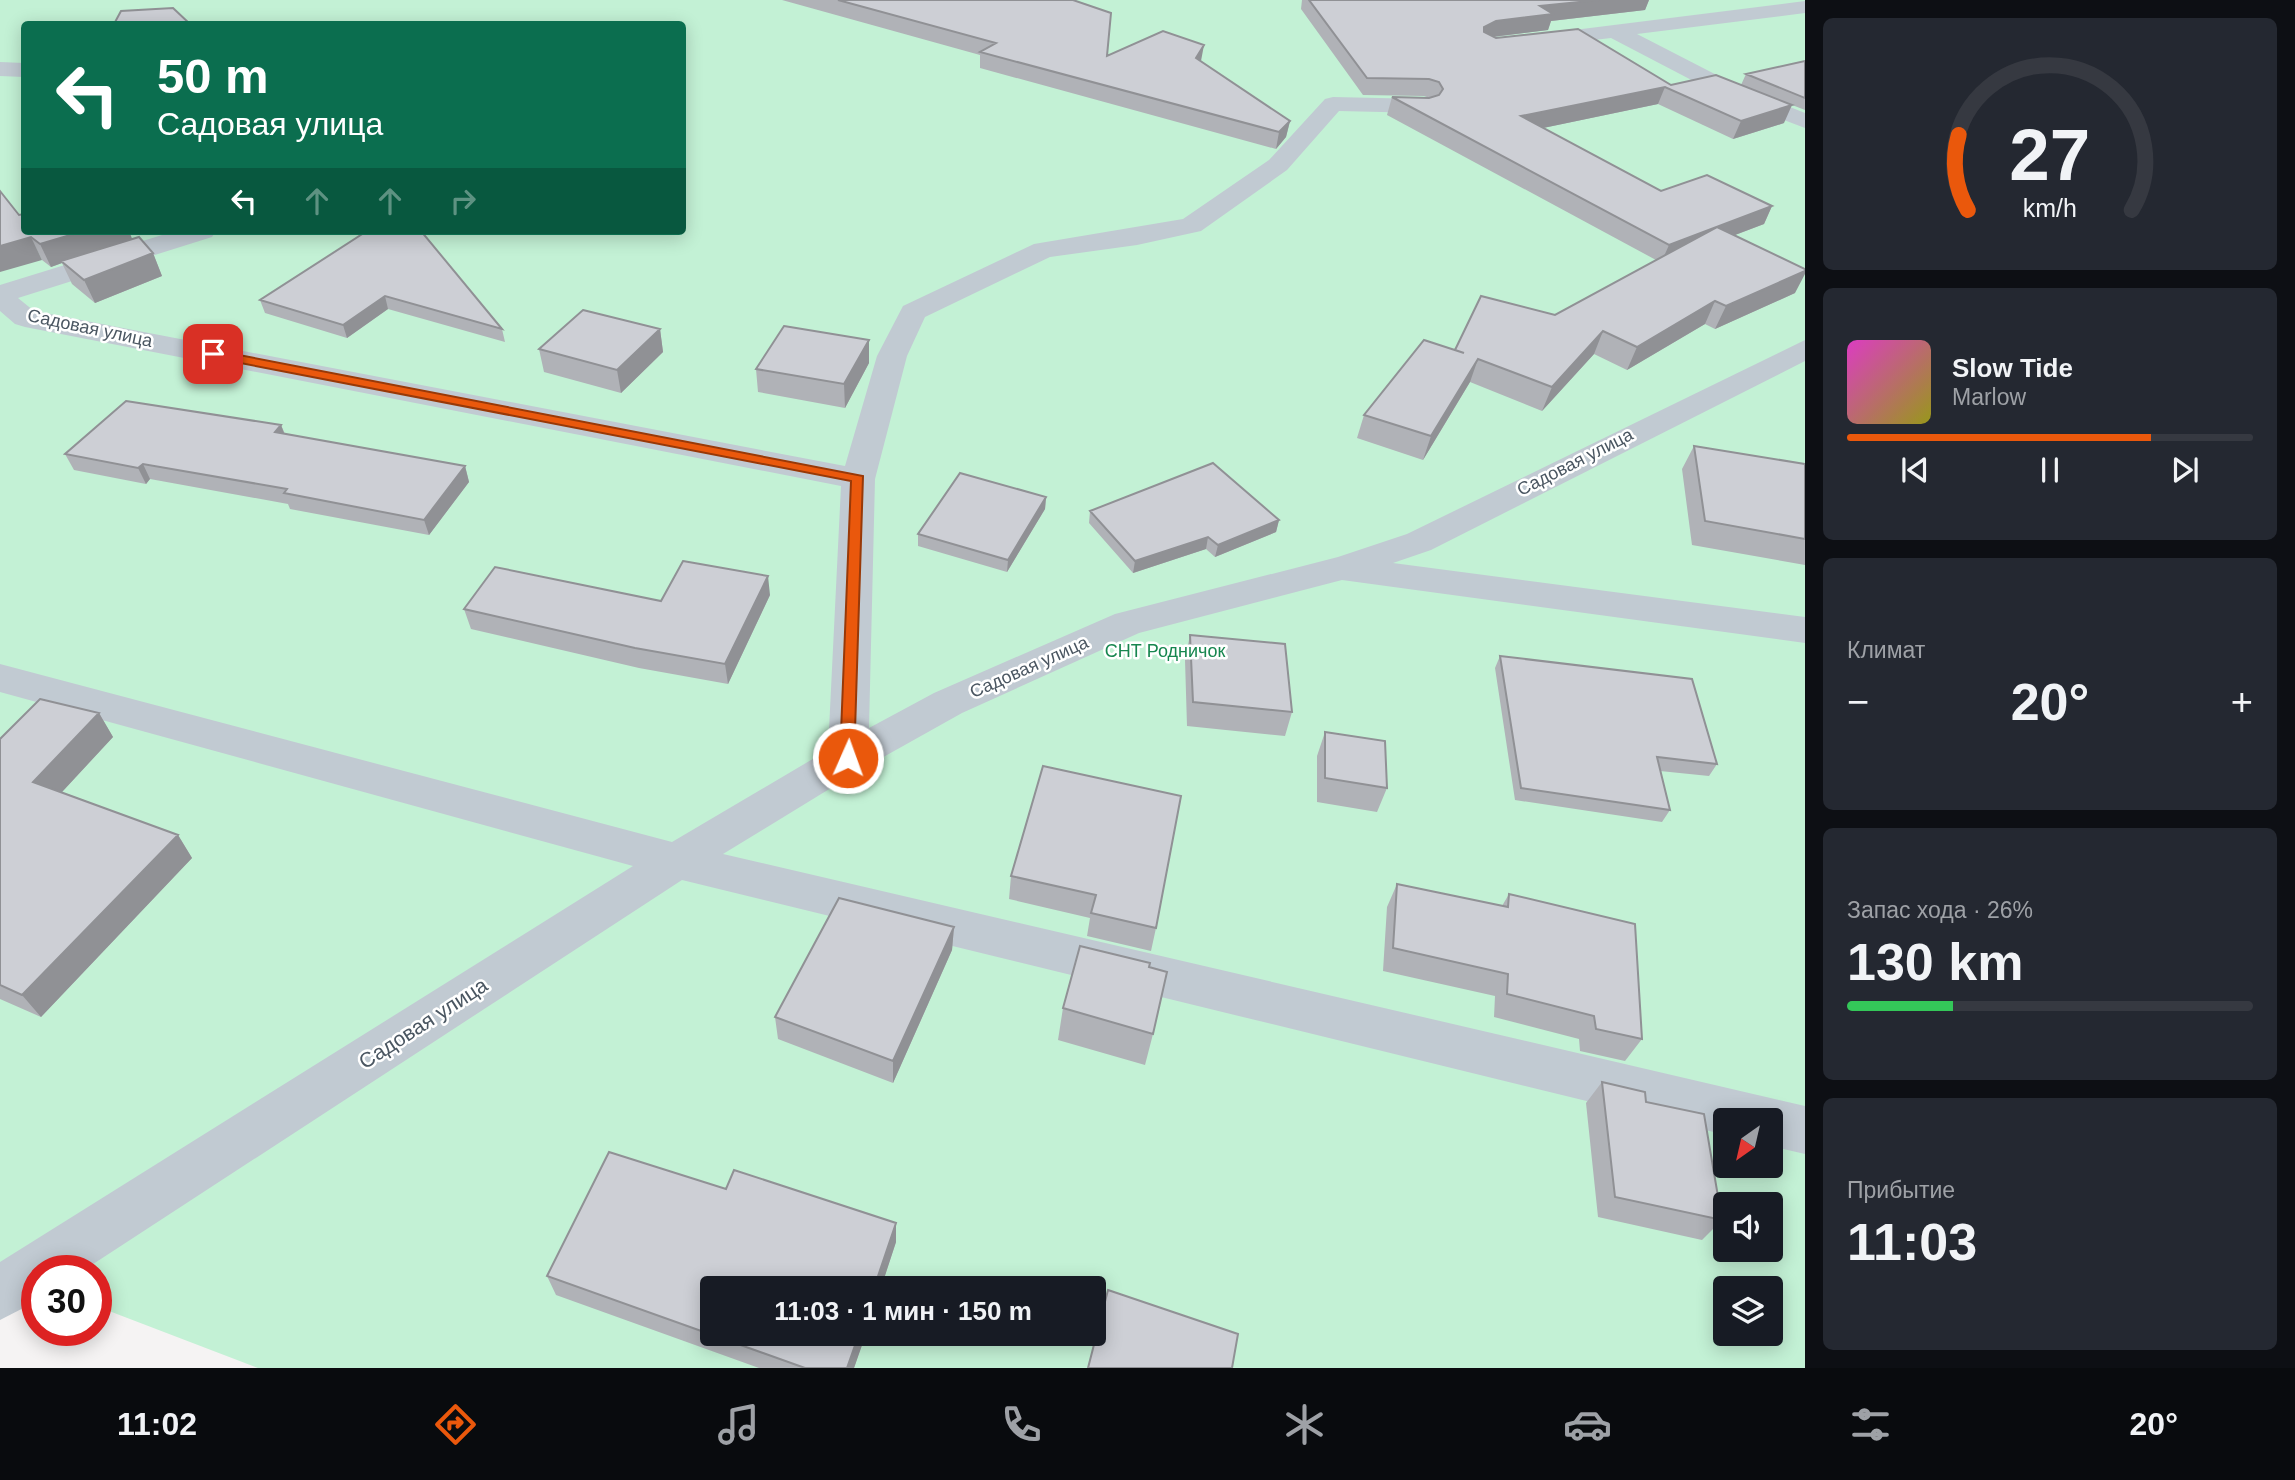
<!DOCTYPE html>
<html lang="ru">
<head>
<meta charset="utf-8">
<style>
  body { margin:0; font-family:Arial,sans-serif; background:#242831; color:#f1f3f6; height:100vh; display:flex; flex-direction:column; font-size:26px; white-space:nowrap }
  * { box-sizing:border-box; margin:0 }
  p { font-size:23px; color:#9ea1a6 }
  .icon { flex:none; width:38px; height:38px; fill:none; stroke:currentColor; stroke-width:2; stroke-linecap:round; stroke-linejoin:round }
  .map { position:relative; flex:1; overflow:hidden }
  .side { display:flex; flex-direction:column; gap:18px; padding:18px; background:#0d0f14; width:490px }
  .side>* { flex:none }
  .guide { position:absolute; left:21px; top:21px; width:665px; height:214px; border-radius:7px; box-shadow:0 4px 18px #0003; background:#0b6e4f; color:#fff; overflow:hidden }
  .needle { width:46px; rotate:214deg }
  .fabs { position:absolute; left:1713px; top:1108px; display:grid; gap:14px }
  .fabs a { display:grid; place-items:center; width:70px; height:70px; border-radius:7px; background:#171b24; box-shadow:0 4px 18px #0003; font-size:35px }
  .speed { position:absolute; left:21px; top:1255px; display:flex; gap:14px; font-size:35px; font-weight:700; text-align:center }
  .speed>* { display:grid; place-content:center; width:91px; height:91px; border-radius:50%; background:#171b24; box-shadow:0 4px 18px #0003; line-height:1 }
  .speed .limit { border:10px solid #d22; background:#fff; color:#111 }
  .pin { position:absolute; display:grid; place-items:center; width:60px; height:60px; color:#fff; margin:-30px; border-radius:14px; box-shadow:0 4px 10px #0006 }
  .me { position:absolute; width:77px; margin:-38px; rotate:2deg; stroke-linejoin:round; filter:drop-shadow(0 0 5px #0008) }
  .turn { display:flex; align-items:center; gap:24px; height:147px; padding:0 21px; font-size:32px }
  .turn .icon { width:91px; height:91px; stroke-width:2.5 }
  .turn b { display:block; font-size:49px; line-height:60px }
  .lanes { display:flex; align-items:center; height:66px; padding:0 21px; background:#0003; justify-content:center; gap:35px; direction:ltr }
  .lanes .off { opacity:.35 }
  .big { font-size:52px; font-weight:700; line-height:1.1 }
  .side .tile { flex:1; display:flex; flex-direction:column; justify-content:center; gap:10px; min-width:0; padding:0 24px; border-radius:10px; background:#242831 }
  .side .dial { align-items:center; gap:0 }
  .dial svg { height:182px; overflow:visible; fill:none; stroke:#363941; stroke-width:7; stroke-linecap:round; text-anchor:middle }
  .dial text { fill:#f1f3f6; stroke:none }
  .song { display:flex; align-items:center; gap:21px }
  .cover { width:84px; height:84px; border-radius:10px; background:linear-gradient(135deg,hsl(310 70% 55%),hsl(60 70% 35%)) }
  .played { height:7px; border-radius:4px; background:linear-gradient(90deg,#ea580c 75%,#363941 75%) }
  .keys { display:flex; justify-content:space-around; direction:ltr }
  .heat { display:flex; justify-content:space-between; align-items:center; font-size:38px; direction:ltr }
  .charge { height:10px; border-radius:5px; background:linear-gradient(90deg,#34c759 26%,#363941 0) }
  .trip { position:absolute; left:700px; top:1276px; width:406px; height:70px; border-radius:7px; background:#171b24; box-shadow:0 4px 18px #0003; font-weight:700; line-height:70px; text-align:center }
  .dock { display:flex; height:112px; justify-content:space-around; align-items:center; background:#090b0e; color:#9ea1a6 }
  .dock .icon { width:49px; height:49px }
  .dock .selected { color:#ea580c }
  .dock b { font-size:32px; color:#f1f3f6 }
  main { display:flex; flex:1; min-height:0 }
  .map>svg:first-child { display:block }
  .green { fill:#c3f1d5; fill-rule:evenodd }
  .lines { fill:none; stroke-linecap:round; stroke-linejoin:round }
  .minor { fill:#c1cad2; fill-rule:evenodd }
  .wall { fill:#b0b2b7 }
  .shaded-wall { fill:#909195 }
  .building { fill:#cdcfd5; stroke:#909195; stroke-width:2 }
  .route { fill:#ea580c; stroke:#983908; stroke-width:2 }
  .labels { text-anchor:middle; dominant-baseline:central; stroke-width:5; stroke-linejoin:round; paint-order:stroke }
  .street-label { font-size:18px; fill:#4a5661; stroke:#fff }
  .park-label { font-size:18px; fill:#17864f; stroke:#fff }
  .near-street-label { font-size:21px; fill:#4a5661; stroke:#fff }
</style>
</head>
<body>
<main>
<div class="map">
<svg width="1805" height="1368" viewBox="0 0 1805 1368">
  <rect width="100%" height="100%" fill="#f5f3f3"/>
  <path class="green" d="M 0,0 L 1805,0 L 1805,1368 L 258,1368 L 96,1306 L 96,1270 L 0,1270 ZM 24,24 L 682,24 L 682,231 L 24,231 ZM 1726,1120 L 1771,1120 L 1771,1166 L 1726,1166 ZM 1726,1204 L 1771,1204 L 1771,1250 L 1726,1250 ZM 712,1288 L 1094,1288 L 1094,1334 L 712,1334 ZM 1726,1288 L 1771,1288 L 1771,1334 L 1726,1334 Z"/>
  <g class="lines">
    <path class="minor" d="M 1805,1 L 1805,13 L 1637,34 L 1740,87 L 1805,113 L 1805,128 L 1724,97 L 1611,38 L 1534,47 L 1523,41 L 1534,35 Z
      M 0,62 L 24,63 L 24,77 L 0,76 Z
      M 1333,97 L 1424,99 L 1432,101 L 1436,106 L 1432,111 L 1424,113 L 1339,111 L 1287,170 L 1201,231 L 1137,245 L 1050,257 L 925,317 L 907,356 L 875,479 L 869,728 L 934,693 L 1115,614 L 1338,557 L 1407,534 L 1805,340 L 1805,361 L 1431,550 L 1393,563 L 1805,617 L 1805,643 L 1342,580 L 1139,633 L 962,713 L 862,769 L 723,854 L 1805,1106 L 1805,1154 L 1771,1146 L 1771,1120 L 1726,1120 L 1726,1135 L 682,880 L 84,1270 L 37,1270 L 37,1301 L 0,1320 L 0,1262 L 633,866 L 0,692 L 0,664 L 672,842 L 828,750 L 841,486 L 25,327 L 15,324 L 0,311 L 0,285 L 175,231 L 216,231 L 212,237 L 18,298 L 34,311 L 845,466 L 877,356 L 903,306 L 1034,244 L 1183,219 L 1269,160 L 1325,99 Z"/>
  </g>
  <path class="wall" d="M 782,0 L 1073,0 L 1107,56 L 1201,62 L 1290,121 L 1286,137 L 1276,149 L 980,68 L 980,55 Z
    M 1302,0 L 1649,0 L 1645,10 L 1551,21 L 1548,30 L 1494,37 L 1671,85 L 1784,123 L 1733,139 L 1658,104 L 1543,128 L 1661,191 L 1772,206 L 1764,224 L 1735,235 L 1795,293 L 1715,329 L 1705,324 L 1627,370 L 1594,354 L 1542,411 L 1470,382 L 1423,460 L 1357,438 L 1364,415 L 1455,350 L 1555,315 L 1656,260 L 1387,115 L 1392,97 L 1430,98 L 1424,96 L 1363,95 L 1301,9 Z
    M 1805,61 L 1805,110 L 1741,85 L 1746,74 Z
    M 19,215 L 133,239 L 153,253 L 162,276 L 95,303 L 72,284 L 62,263 L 51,267 L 42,260 Z
    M 367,231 L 502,329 L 505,342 L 388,309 L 347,338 L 265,313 L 260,300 Z
    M 660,329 L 663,352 L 621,393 L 544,372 L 539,349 Z
    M 869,340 L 869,363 L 845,408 L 758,392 L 756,369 Z
    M 281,425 L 285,434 L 465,466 L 469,482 L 429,535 L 290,509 L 288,504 L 150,479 L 146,484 L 74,470 L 65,454 Z
    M 1694,446 L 1805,464 L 1805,565 L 1692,545 L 1682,469 Z
    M 1046,497 L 1045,509 L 1007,572 L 918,546 L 918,534 Z
    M 1090,511 L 1279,520 L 1276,532 L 1215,557 L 1206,549 L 1133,573 L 1089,523 Z
    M 770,595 L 728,684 L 639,668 L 471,629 L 464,609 Z
    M 1190,635 L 1292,712 L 1285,736 L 1187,726 L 1185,660 Z
    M 1500,656 L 1717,764 L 1709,776 L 1660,771 L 1670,810 L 1662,822 L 1515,800 L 1495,668 Z
    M 99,713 L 113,737 L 62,792 L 178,835 L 192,858 L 41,1017 L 0,999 L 0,739 Z
    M 1325,732 L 1387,788 L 1377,812 L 1317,802 L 1317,756 Z
    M 1043,766 L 1156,928 L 1151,951 L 1087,936 L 1090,918 L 1009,899 L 1011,876 Z
    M 1397,884 L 1502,906 L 1509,894 L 1642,1039 L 1625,1061 L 1580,1051 L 1579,1039 L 1494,1017 L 1495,996 L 1383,971 L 1387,907 Z
    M 954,927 L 952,950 L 893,1083 L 778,1039 L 775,1017 Z
    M 1149,967 L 1153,1034 L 1145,1065 L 1058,1040 L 1063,1008 Z
    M 1602,1082 L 1646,1102 L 1722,1220 L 1702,1240 L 1598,1217 L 1586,1103 Z
    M 726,1189 L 896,1223 L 896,1242 L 854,1368 L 759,1368 L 556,1295 L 547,1276 Z"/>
  <path class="shaded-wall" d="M 1599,0 L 1649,0 L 1645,10 L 1551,21 L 1548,30 L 1491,37 L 1479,44 L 1484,27 L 1496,21 L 1540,6 Z
    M 1204,45 L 1201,61 L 1196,58 Z
    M 1665,87 L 1658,104 L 1515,134 L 1521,116 Z
    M 1792,105 L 1784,123 L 1733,139 L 1741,121 Z
    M 1290,121 L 1286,137 L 1276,149 L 1279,132 Z
    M 1772,206 L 1764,224 L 1661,263 L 1669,245 Z
    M 84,231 L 129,231 L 133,241 L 61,261 L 62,263 L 51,267 L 40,244 Z
    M 31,237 L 42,260 L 0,272 L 0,246 Z
    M 153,253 L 162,276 L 95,303 L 84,280 Z
    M 1805,271 L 1805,274 L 1795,293 L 1715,329 L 1726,306 Z
    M 385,296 L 388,309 L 347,338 L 343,325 Z
    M 1715,301 L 1705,324 L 1627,370 L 1637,347 Z
    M 660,329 L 663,352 L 621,393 L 617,370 Z
    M 1603,331 L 1594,354 L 1542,411 L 1552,387 Z
    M 869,340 L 869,363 L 845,408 L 844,384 Z
    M 1478,359 L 1470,382 L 1423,460 L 1431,436 Z
    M 281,425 L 287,441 L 275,432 Z
    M 143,464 L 150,479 L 146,484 L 138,468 Z
    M 465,466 L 469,482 L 429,535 L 424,520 Z
    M 1046,497 L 1045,509 L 1007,572 L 1008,560 Z
    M 1279,520 L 1276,532 L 1215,557 L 1218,545 Z
    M 1208,537 L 1206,549 L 1133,573 L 1135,561 Z
    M 768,576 L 770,595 L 728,684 L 725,664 Z
    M 99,713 L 113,737 L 49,806 L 33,782 Z
    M 178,835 L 192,858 L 41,1017 L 22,995 Z
    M 954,927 L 952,950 L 893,1083 L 893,1061 Z
    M 896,1223 L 896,1242 L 881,1288 L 874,1288 Z
    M 859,1334 L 866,1334 L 854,1368 L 847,1368 Z"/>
  <path class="building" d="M 838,0 L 1073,0 L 1111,13 L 1107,56 L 1163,31 L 1204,45 L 1196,58 L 1290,121 L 1279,132 L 980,52 L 996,43 Z
    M 1309,0 L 1599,0 L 1540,6 L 1553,14 L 1496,21 L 1484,27 L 1484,32 L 1496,38 L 1578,29 L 1671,85 L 1716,75 L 1792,105 L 1741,121 L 1665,87 L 1521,116 L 1661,191 L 1707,175 L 1772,206 L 1669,245 L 1392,97 L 1429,98 L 1439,95 L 1443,89 L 1439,82 L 1429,79 L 1367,78 Z
    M 173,8 L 190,24 L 114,24 L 121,11 Z
    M 1805,61 L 1805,98 L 1746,74 Z
    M 0,191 L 19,215 L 24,214 L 24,231 L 84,231 L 40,244 L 31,237 L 0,246 Z
    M 1717,227 L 1805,269 L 1805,271 L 1726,306 L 1715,301 L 1637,347 L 1603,331 L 1552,387 L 1478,359 L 1431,436 L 1364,415 L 1424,340 L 1464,353 L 1455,350 L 1481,296 L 1555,315 Z
    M 367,231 L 421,231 L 502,329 L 385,296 L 343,325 L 260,300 Z
    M 139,237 L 153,253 L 84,280 L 61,261 Z
    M 583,310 L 660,329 L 617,370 L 539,349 Z
    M 784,326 L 869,340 L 844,384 L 756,369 Z
    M 126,401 L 281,425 L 275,432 L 465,466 L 424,520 L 284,493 L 287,489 L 143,464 L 138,468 L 65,454 Z
    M 1694,446 L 1805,464 L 1805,539 L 1705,521 Z
    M 1213,463 L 1279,520 L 1218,545 L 1208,537 L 1135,561 L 1090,511 Z
    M 960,473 L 1046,497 L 1008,560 L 918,534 Z
    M 683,561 L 768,576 L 725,664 L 635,648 L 464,609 L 495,567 L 661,601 Z
    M 1190,635 L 1285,644 L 1292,712 L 1193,702 Z
    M 1500,656 L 1692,679 L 1717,764 L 1657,757 L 1670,810 L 1521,788 Z
    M 40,699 L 99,713 L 33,782 L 178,835 L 22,995 L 0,985 L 0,739 Z
    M 1325,732 L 1385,741 L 1387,788 L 1325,778 Z
    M 1043,766 L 1181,796 L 1156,928 L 1091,913 L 1096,895 L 1011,876 Z
    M 1397,884 L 1508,907 L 1509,894 L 1635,924 L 1642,1039 L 1596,1029 L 1594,1016 L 1507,994 L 1508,974 L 1393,948 Z
    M 839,898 L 954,927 L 893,1061 L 775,1017 Z
    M 1080,946 L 1150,963 L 1149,967 L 1167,972 L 1153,1034 L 1063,1008 Z
    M 1602,1082 L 1645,1092 L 1646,1102 L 1704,1114 L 1722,1220 L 1615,1197 Z
    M 609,1152 L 726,1189 L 734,1170 L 896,1223 L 874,1288 L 712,1288 L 712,1334 L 859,1334 L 847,1368 L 805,1368 L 547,1276 Z
    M 1108,1290 L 1238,1334 L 1232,1368 L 1088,1368 Z"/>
  <path class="route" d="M 213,350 L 863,476 L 854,763 L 842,763 L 840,758 L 851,481 L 209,357 L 209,351 Z"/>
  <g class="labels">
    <g class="street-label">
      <text transform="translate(90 328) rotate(12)">Садовая улица</text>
      <text transform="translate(1575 462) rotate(-27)">Садовая улица</text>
      <text transform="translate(1029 667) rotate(-24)">Садовая улица</text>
    </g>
    <g class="park-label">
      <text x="1165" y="651">СНТ Родничок</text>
    </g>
    <g class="near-street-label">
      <text transform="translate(423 1023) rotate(-33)">Садовая улица</text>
    </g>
  </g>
</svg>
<div class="fabs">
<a><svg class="needle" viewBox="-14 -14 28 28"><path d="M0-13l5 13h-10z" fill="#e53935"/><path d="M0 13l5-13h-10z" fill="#9ea1a6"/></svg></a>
<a><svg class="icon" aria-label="sound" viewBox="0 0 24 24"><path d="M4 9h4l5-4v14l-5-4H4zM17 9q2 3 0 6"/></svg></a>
<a><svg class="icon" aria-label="layers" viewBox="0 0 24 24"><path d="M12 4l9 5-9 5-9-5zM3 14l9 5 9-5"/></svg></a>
</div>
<div class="speed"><div class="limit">30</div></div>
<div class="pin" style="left:213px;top:354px;background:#d93025"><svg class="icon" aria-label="arrive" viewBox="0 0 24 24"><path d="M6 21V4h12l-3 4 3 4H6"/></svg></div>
<svg class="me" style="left:848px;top:758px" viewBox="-20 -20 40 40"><circle r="17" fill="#ea580c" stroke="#fff" stroke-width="3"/><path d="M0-11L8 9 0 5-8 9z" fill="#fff"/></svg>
<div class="trip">11:03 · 1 мин · 150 m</div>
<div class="guide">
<div class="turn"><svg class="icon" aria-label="left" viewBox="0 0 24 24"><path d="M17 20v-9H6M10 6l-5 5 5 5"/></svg><div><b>50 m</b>Садовая улица</div></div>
<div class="lanes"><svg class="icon" aria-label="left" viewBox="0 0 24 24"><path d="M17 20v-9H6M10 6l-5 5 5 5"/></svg><svg class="icon off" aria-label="ahead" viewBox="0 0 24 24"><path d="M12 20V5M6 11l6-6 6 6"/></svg><svg class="icon off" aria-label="ahead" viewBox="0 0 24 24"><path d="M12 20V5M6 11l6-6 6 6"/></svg><svg class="icon off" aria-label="right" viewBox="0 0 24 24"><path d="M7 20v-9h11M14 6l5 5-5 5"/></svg></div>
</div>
</div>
<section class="side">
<div class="tile dial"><svg viewBox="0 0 100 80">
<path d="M14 69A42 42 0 1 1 86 69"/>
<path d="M14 69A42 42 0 0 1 10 36" stroke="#ea580c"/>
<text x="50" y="56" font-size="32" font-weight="700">27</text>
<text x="50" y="72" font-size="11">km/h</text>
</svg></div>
<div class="tile">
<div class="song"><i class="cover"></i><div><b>Slow Tide</b><p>Marlow</p></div></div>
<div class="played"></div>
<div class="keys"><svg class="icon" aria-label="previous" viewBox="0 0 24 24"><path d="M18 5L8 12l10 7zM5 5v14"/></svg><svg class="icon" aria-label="pause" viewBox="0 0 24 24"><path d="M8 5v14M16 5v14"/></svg><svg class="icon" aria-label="next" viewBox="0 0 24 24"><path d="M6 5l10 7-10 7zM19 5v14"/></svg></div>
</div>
<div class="tile"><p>Климат</p>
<div class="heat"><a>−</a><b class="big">20°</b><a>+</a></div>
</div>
<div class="tile"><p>Запас хода · 26%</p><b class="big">130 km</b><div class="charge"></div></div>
<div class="tile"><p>Прибытие</p><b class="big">11:03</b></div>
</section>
</main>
<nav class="dock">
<b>11:02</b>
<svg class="icon selected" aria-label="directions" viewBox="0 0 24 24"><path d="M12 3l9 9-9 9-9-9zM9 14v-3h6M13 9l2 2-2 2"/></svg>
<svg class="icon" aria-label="music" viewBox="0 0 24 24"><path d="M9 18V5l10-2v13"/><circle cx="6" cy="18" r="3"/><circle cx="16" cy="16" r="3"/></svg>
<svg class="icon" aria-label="phone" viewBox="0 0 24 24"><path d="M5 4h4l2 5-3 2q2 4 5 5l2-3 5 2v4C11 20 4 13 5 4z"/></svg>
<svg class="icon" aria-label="climate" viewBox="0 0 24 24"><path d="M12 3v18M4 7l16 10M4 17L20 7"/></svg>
<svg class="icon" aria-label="car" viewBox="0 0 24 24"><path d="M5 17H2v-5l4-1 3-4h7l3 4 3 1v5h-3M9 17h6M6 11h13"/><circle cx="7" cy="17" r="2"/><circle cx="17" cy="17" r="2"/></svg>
<svg class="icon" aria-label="filters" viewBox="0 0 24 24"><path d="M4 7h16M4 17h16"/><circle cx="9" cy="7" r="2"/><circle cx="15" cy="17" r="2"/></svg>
<b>20°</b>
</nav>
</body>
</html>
